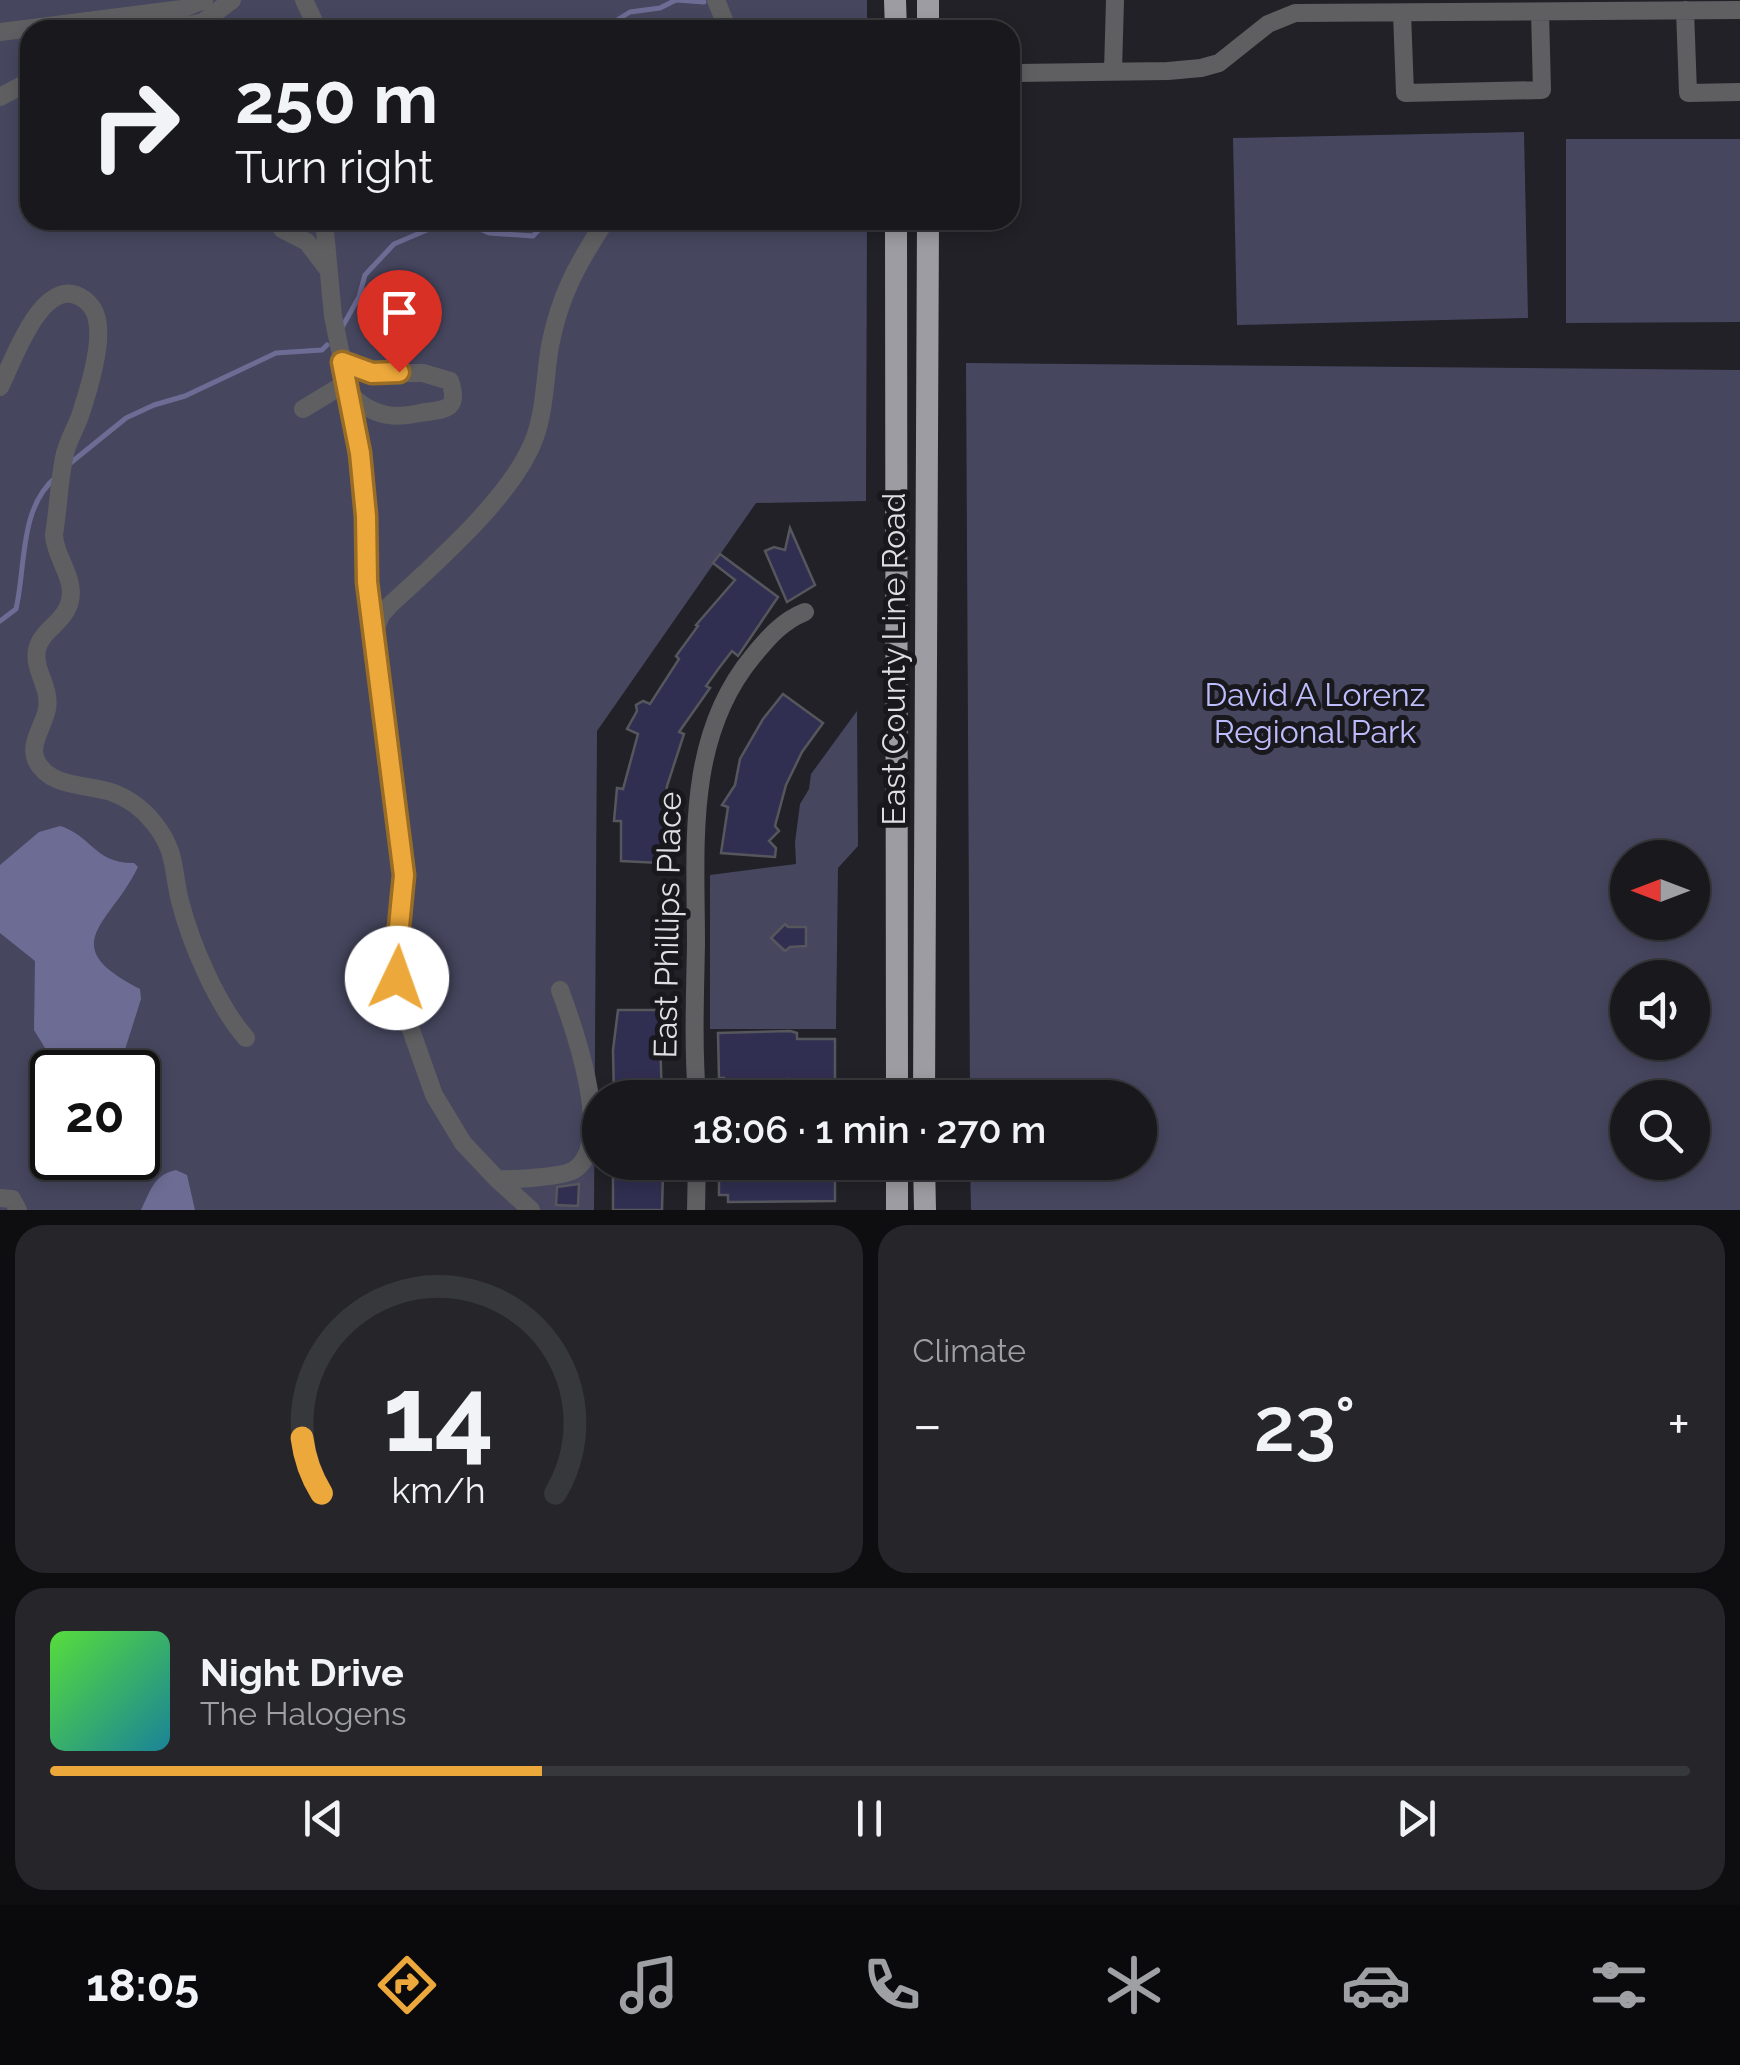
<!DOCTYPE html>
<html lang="en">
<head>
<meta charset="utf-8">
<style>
  body { margin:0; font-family:Raleway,sans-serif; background:#26262a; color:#f1f3f6; height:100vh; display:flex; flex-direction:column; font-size:38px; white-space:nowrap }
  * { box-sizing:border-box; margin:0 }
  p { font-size:32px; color:#9fa0a4 }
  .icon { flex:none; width:55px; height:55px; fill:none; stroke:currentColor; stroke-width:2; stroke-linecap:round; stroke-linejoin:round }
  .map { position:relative; height:1210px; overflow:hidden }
  .details { display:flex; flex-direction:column; gap:15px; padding:15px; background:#0e0e10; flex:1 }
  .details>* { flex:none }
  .hud { position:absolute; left:20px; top:20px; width:1000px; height:210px; border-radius:30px; box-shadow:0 5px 15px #0003,0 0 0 2px #37383b; background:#19191d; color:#f1f3f6; overflow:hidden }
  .needle { width:65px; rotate:270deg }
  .controls { position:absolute; left:1610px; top:840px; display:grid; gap:20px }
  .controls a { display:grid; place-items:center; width:100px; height:100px; border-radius:50%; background:#19191d; box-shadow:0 5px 15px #0003,0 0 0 2px #37383b; font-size:50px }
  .speed { position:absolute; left:30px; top:1050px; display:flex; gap:20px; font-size:50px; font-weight:700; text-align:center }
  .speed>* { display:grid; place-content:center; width:130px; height:130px; border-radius:50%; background:#19191d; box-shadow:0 5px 15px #0003,0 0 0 2px #37383b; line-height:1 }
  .speed .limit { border:5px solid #111; border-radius:15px; background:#fff; color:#111 }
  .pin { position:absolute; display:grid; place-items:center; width:85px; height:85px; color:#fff; margin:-102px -42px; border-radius:50% 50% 50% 0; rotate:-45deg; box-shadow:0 0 10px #0007 }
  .pin .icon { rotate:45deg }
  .me { position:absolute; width:110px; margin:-55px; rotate:3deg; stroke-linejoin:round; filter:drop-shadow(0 0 8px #0008) }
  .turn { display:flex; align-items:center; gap:35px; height:210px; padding:0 50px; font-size:45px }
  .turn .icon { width:130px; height:130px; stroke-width:2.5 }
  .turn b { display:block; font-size:70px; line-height:85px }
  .big { font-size:75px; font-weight:600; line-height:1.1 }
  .details .card { flex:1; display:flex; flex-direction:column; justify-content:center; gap:15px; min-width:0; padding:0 35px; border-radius:30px; background:#26262a }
  .details .dial { align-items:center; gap:0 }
  .dial svg { height:260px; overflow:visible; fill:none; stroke:#37383b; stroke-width:7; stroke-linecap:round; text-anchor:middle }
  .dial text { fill:#f1f3f6; stroke:none }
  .song { display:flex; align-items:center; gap:30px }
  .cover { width:120px; height:120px; border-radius:15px; background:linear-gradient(135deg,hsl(110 70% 55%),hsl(190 70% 35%)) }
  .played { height:10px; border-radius:5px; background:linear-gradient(90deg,#eda83b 30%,#37383b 30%) }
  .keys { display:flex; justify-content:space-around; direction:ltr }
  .heat { display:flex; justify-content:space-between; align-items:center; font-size:55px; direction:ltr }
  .details .tiles { flex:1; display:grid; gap:15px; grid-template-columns:1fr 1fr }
  .card:last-child { grid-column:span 2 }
  .trip { position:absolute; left:582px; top:1080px; width:575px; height:100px; border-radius:50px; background:#19191d; box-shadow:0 5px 15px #0003,0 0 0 2px #37383b; font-weight:600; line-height:100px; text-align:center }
  .tabs { display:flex; height:160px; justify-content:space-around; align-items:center; background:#0a0a0c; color:#9fa0a4 }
  .tabs .icon { width:70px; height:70px }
  .tabs .selected { color:#eda83b }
  .tabs b { font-size:45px; color:#f1f3f6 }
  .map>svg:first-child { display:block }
  .green { fill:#46465f; fill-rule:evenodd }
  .water { fill:#6d6c94 }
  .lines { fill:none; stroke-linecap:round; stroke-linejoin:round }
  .stream { stroke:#6d6c94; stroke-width:5 }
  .building { fill:#302f51; stroke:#56565d; stroke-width:2.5 }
  .minor { stroke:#5f5f62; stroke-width:18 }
  .major { stroke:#9c9ca2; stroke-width:22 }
  .route-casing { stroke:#9a6d26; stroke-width:25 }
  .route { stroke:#eda83b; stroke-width:18 }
  .labels { text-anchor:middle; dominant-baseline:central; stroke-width:10; stroke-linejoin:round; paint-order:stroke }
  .street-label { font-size:32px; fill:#dfdfe3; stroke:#18181d }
  .park-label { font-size:32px; fill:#bdbcfd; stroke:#18181d }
</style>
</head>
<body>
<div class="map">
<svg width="1740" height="1210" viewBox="0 0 1740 1210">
  <rect width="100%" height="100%" fill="#212127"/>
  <path class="green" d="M 0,0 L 867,0 L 867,30 L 30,30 L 30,220 L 867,220 L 866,501 L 756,503 L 597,731 L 594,1210 L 0,1210 ZM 52,1072 L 138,1072 L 138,1158 L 52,1158 Z
    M 1524,132 L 1528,318 L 1237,325 L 1233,138 Z
    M 1566,139 L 1740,139 L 1740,322 L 1566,323 Z
    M 966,363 L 1740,370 L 1740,1210 L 971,1210 L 970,1163 L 1140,1162 L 1140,1098 L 970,1097 ZM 1628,858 L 1692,858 L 1692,922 L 1628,922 ZM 1628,978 L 1692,978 L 1692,1042 L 1628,1042 ZM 1628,1098 L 1692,1098 L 1692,1162 L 1628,1162 Z
    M 857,711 L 858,846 L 838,868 L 836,1029 L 710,1029 L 710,875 L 796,864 L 795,842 L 800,804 L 809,789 L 811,774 Z"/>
  <path class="water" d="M 60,826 C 91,835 95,864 134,863 L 138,867 C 111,924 53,945 140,989 L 141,999 L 122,1059 L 91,1054 L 60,1056 L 45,1048 L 34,1030 L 35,961 L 0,933 L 0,865 L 39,832 Z
    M 176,1170 L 187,1175 L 195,1210 L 141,1210 C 150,1192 154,1174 176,1170 Z"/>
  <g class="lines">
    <path class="stream" d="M 601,30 L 630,12 L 660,8 L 676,0 L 704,2
      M 340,331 L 359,297 L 365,275 L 394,244 L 434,227 L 476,227 L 489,233 L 533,236 L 548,220
      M 68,465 L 126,418 L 154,405 L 185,396 L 276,353 L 322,350 L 327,345
      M 0,621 L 16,609 C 26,566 19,508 56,477"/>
  </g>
  <path class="building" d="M 790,528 L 815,585 L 787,602 L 765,551 L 774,547 L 785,550 Z
    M 720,554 L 778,597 L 738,656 L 732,651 L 719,668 L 706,686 L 710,688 L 679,732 L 684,734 L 667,786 L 665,807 L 669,808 L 667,825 L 663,825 L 660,863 L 621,861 L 621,821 L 614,821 L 617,788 L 623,789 L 638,734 L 627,729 L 637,711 L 636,705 L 643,701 L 650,704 L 679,659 L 676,656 L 698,626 L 696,625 L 735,580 L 713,563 Z
    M 783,694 L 823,723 L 802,752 L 786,785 L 775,826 L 779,831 L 769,841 L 776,848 L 775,857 L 721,853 L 728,807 L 722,805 L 735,785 L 740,759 L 763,719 Z
    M 785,924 L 788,927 L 806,927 L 806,946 L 790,947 L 785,951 L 771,938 Z
    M 618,1010 L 659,1010 L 662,1098 L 614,1098 L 613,1050 Z
    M 790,1031 L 797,1033 L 797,1039 L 835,1039 L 835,1081 L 787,1079 L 785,1082 L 764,1082 L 724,1081 L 724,1078 L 719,1078 L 718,1033 Z
    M 719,1162 L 835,1162 L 835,1201 L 728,1202 L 728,1195 L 719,1195 Z
    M 619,1164 L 653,1164 L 656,1173 L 663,1173 L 662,1210 L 613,1210 L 613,1173 L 619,1173 Z
    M 579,1184 L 578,1206 L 556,1205 L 557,1187 Z"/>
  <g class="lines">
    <path class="minor" d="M 304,0 L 318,30
      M 716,0 L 728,30
      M 1685,10 L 1688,93 L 1740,92
      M 1402,13 L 1405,93 L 1542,90 L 1540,12
      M 169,30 L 203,22 L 232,0
      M 0,32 L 182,9 L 204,0
      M 1113,71 L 1115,0
      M 1010,73 L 1168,71 L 1201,68 L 1219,63 L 1268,24 L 1295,13 L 1740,10
      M 0,97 L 30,81
      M 277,220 L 282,229 L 307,242 L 326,267
      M 324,220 L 333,316 L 361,453 L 366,502 L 369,599 L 404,875 L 396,958 L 397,978 L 410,1027 L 434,1095 L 463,1143 L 497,1179 C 511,1180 563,1177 574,1170 C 616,1144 573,1025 560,990
      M 0,387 C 12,365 43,268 85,300 C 98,310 99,325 98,341 C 96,366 88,392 80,416 C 75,430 66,444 64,458 C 59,483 58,510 54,535 C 55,560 79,580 68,607 C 61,624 40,632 37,650 C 33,670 51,687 47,709 C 44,725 29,744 36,760 C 49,788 87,784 111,792 C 128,798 143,809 154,823 C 177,852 172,869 180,901 C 191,944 217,1005 246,1038
      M 303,409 L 341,386 C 350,392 356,402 366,407 C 385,418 400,417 420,413 C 441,409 461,413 450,381 L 423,373 L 371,373 L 342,362
      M 374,634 L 381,615 L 389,606 C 434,564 514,496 535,437 C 545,409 545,376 550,346 C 560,294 578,263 606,220
      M 697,1098 C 693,1046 695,995 696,944 C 696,845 685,738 753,656 C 768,638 782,621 805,612
      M 497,1179 L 531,1210
      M 0,1198 L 12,1199 L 18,1210
      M 696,1210 L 697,1162"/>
    <path class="major" d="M 895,0 L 896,30
      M 928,0 L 928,30
      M 896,220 L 897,1098
      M 924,1098 L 928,220
      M 897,1162 L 897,1210
      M 924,1162 L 925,1210"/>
  </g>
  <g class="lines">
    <g class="route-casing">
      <path id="route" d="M 397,978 L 396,958 L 404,875 L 367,582 L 366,516 L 360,453 L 342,362 L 372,373 L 399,372"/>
    </g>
    <use href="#route" class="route"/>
  </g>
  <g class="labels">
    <g class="street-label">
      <text transform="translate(893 659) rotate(-90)">East County Line Road</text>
      <text transform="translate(667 925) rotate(-89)">East Phillips Place</text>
    </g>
    <g class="park-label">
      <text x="1315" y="694">David A Lorenz<tspan x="1315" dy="37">Regional Park</tspan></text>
    </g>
  </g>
</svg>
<div class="controls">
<a><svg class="needle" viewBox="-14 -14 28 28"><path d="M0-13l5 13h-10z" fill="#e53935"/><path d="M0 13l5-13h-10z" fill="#9fa0a4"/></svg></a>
<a><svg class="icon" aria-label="sound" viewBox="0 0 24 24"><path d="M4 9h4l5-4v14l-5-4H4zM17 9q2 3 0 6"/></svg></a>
<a><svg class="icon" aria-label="search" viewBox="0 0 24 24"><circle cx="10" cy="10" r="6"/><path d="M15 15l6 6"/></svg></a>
</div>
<div class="speed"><div class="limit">20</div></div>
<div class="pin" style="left:399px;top:372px;background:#d93025"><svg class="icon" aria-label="arrive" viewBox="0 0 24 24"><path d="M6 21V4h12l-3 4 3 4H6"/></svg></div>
<svg class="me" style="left:397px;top:978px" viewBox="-20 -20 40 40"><circle r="19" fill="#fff"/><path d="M0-13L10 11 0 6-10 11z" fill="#eda83b"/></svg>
<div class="trip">18:06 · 1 min · 270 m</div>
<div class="hud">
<div class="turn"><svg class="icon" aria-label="right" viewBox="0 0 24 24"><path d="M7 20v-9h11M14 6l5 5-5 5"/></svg><div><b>250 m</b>Turn right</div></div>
</div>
</div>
<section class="details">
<div class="tiles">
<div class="card dial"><svg viewBox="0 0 100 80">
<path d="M14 69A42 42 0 1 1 86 69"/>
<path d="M14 69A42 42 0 0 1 8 52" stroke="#eda83b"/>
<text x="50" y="56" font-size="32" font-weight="700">14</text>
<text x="50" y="72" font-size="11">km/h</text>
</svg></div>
<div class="card"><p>Climate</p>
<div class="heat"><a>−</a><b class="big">23°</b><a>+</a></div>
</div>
<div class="card">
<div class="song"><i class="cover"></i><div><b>Night Drive</b><p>The Halogens</p></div></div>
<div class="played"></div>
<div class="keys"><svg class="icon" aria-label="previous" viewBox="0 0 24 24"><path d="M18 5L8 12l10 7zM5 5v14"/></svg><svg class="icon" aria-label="pause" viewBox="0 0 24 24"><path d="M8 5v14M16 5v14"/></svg><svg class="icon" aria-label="next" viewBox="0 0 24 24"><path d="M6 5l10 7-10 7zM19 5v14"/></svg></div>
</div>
</div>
</section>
<nav class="tabs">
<b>18:05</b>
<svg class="icon selected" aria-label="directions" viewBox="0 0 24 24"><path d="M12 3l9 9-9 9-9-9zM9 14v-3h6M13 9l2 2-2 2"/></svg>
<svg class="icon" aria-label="music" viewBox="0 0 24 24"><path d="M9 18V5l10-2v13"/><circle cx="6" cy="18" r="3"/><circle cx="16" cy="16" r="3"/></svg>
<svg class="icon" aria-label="phone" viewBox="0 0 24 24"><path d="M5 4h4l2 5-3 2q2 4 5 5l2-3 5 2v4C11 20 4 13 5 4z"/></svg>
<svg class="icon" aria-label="climate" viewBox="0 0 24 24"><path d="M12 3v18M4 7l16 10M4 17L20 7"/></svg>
<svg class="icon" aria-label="car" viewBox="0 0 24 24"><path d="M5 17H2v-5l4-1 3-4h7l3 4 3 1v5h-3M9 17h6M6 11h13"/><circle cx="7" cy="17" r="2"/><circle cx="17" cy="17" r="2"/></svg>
<svg class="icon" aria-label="filters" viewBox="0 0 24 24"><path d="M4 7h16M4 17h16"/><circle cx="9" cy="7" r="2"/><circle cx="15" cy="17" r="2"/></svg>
</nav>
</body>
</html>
